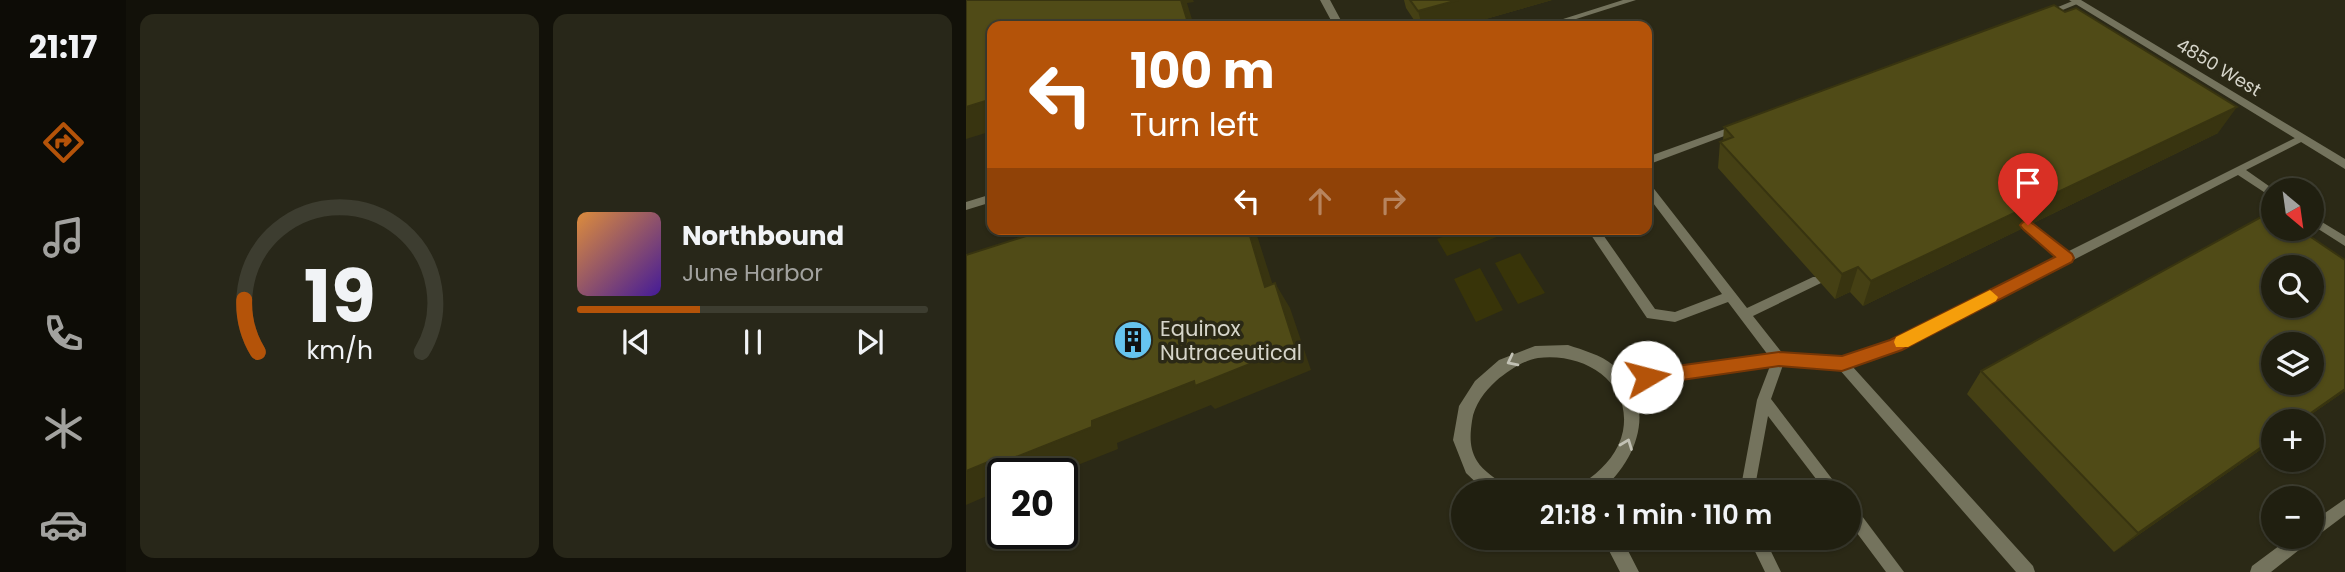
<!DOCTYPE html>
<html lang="en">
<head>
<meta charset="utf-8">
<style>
  body { margin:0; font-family:Poppins,sans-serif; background:#282719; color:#f1f3f6; height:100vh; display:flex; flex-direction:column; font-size:26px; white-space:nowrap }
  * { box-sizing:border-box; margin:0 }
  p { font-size:23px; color:#a2a29f }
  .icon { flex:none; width:38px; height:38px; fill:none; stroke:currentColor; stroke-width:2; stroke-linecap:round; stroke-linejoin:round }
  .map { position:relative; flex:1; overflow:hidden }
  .drawer { display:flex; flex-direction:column; gap:14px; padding:14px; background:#121109; width:840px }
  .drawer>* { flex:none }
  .guide { position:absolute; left:21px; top:21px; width:665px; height:214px; border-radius:14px; box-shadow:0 2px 5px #0004,0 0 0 2px #3d3d30; background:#b45309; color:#fff; overflow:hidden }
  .needle { width:46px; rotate:151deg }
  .controls { position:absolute; left:1295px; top:178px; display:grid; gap:14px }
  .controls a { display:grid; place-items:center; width:63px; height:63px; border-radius:50%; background:#201f10; box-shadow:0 2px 5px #0004,0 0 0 2px #3d3d30; font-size:35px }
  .speed { position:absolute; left:21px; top:458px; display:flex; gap:14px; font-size:35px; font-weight:700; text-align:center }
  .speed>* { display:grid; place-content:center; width:91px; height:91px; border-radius:50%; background:#201f10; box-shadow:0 2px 5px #0004,0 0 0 2px #3d3d30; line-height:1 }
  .speed .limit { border:4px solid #111; border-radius:10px; background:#fff; color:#111 }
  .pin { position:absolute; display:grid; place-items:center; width:60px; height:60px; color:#fff; margin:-72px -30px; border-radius:50% 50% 50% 0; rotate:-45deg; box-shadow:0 0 7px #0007 }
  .pin .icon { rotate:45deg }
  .me { position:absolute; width:77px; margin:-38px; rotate:82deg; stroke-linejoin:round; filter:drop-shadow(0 0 5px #0008) }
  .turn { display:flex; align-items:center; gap:24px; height:147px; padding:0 28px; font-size:32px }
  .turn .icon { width:91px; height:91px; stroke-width:2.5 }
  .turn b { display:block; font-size:49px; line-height:60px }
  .lanes { display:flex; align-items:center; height:66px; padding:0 28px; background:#0003; justify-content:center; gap:35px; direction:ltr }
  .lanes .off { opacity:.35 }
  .drawer .widget { flex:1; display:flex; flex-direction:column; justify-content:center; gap:10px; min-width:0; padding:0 24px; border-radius:14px; background:#282719 }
  .drawer .dial { align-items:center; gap:0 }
  .dial svg { height:182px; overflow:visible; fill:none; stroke:#3d3d30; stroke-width:7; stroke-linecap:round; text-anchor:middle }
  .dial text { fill:#f1f3f6; stroke:none }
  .song { display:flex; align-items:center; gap:21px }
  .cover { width:84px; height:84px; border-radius:10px; background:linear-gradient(135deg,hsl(30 70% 55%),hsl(260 70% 35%)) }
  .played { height:7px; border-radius:4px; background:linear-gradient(90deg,#b45309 35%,#3d3d30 35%) }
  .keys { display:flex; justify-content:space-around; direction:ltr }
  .drawer .tiles { flex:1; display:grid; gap:14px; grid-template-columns:repeat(2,1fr) }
  .trip { position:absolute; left:485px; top:480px; width:410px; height:70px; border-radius:35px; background:#201f10; box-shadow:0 2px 5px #0004,0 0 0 2px #3d3d30; font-weight:600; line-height:70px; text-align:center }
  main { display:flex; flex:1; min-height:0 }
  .tab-bar { display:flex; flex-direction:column; width:126px; justify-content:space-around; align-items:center; background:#0d0c06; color:#a2a29f }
  .tab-bar .icon { width:49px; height:49px }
  .tab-bar .active { color:#b45309 }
  .tab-bar b { font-size:32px; color:#f1f3f6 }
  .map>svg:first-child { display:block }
  .green { fill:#383409 }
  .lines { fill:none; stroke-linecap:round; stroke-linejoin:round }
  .lane { fill:#74735d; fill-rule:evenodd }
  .street { fill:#74735d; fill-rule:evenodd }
  .wall { fill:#454014 }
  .shaded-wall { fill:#383410 }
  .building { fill:#504b17; stroke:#383410; stroke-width:2; fill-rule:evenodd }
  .oneway { stroke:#c2c1b4 }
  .route { fill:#b45309; stroke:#753606; stroke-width:2 }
  .slow { fill:#f59e0b }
  .labels { text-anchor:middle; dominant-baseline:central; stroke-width:7; stroke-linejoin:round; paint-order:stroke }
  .far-street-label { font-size:18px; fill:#d6d5ca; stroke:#2b2916 }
  .poi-label { font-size:21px; fill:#d6d5ca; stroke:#2b2916; text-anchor:start }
</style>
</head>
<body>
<main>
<nav class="tab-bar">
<b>21:17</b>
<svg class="icon active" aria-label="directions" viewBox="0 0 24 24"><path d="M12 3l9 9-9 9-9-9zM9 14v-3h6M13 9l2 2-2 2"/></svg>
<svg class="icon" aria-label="music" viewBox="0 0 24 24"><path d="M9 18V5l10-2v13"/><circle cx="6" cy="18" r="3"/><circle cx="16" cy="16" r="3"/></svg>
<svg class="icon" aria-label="phone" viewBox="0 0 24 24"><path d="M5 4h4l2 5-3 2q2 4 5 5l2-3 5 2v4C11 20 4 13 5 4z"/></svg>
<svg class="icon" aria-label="climate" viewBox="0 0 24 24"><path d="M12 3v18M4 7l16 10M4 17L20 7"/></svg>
<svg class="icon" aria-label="car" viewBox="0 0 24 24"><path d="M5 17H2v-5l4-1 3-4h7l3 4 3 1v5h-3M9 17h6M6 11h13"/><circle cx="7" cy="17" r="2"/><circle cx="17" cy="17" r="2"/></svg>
</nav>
<section class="drawer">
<div class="tiles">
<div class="widget dial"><svg viewBox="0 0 100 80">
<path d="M14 69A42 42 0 1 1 86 69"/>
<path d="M14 69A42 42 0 0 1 8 46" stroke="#b45309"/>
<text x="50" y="56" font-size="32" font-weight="700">19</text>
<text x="50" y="72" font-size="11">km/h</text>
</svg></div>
<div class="widget">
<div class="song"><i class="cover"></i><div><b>Northbound</b><p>June Harbor</p></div></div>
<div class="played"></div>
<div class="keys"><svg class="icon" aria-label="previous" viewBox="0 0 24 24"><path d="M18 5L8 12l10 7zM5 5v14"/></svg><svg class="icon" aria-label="pause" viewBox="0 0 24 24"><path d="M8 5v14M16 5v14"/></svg><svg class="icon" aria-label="next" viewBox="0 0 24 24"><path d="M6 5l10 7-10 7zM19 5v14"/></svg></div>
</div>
</div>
</section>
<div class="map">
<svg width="1379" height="572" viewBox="0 0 1379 572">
  <rect width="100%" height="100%" fill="#2b2916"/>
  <path class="green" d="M 497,229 L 532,229 L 536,235 L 481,256 L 471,239 Z
    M 554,253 L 579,293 L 552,304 L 529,263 Z
    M 514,268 L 537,310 L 510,322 L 488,279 Z"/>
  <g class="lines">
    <path class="lane" d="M 657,0 L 670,0 L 588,26 L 575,26 Z
      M 1109,0 L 1116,2 L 1082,16 L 1075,14 Z
      M 773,124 L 777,125 L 777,129 L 681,165 L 681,157 Z
      M 1335,135 L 1339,136 L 1339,140 L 1280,170 L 1310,191 L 1307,191 L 1307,198 L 1272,175 L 935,349 L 886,366 L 1067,566 L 1069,572 L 1050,572 L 873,369 L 817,365 L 805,399 L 876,492 L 860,492 L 802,416 L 788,492 L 774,492 L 791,400 L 804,366 L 654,387 L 649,385 L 647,381 L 649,377 L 654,375 L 802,355 L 762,302 L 709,322 L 681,318 L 621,229 L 633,229 L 689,309 L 709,312 L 756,294 L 681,195 L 681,184 L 685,185 L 781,308 L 847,277 L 855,277 L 857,280 L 855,283 L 787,316 L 817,354 L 876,358 L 925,341 L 1091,257 L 1058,228 L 1056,225 L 1058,222 L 1066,222 L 1101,252 Z
      M 26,194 L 26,202 L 0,210 L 0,202 Z
      M 1346,216 L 1379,236 L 1379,246 L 1346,225 Z
      M 1379,499 L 1379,515 L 1351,536 L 1345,538 L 1343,542 L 1305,572 L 1284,572 L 1286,566 L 1325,537 L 1346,537 L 1346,522 Z
      M 882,502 L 887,504 L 938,572 L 920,572 L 882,521 Z
      M 782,537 L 798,537 L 815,572 L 799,572 Z"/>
    <path class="street" d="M 354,0 L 364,0 L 378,26 L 368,26 Z
      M 1103,0 L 1115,0 L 1379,159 L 1379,169 Z
      M 602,345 C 617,350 635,355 647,365 C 693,402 673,460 633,492 L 609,492 C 612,484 618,483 624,478 C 639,467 653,451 657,431 C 666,381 617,352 572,358 C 556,361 542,371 530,381 C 519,391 508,405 506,421 C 504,435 503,448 511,461 C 517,471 531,479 539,486 L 541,492 L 520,492 L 500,473 L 487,440 L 493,406 L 509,381 L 533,360 L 569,346 Z
      M 636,537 L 655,537 L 673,572 L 654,572 Z"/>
  </g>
  <path class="wall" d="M 438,0 L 586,0 L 495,26 L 452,26 L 440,8 Z
    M 758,127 L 1252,133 L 897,306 L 884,292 L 869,299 L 752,168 L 754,142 L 757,141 Z
    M 1379,260 L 1379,391 L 1334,422 L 1307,422 L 1307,441 L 1148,552 L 1001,394 L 1015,371 Z"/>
  <path class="shaded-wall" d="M 215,0 L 227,0 L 228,2 L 221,3 L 228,26 L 223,26 Z
    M 492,0 L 586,0 L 495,26 L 456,26 L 452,11 Z
    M 26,99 L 26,131 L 0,139 L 0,107 Z
    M 1271,107 L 1252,133 L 897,306 L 905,281 Z
    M 282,229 L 289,229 L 315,311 L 299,287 Z
    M 892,267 L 884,292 L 869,299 L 876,274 Z
    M 309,283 L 324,308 L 345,370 L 249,409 L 245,405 L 151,443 L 152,449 L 89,474 L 37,474 L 37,489 L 0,505 L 0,471 Z
    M 1379,389 L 1379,391 L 1334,422 L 1332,422 Z
    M 1307,439 L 1307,441 L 1148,552 L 1172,533 Z"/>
  <path class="building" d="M 0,0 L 215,0 L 223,26 L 26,26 L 26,99 L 0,107 Z
    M 444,0 L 492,0 L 452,11 Z
    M 1088,5 L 1099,12 L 1110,8 L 1271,107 L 905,281 L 892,267 L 876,274 L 754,142 L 767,137 L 758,127 Z
    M 1306,211 L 1307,212 L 1307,229 L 1333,229 L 1379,260 L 1379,389 L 1332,422 L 1307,422 L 1307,439 L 1172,533 L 1015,371 ZM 1307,268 L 1346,268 L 1346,306 L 1307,306 ZM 1307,345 L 1346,345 L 1346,383 L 1307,383 Z
    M 82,229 L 282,229 L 299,287 L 309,283 L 329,346 L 229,386 L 228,381 L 126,421 L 126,427 L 22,468 L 22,462 L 0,471 L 0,255 Z"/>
  <defs><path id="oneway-chevron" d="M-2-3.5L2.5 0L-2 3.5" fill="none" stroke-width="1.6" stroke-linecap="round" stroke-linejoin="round" transform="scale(1.75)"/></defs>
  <g class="oneway">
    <use href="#oneway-chevron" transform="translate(546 361) rotate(153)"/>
    <use href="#oneway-chevron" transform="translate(661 444) rotate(-69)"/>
  </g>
  <path class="route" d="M 1062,220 L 1106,254 L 1108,258 L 1106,262 L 936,350 L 876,371 L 813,366 L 681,385 L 675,382 L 672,377 L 675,372 L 681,370 L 813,352 L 876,356 L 924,340 L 1089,257 L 1057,229 L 1054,225 L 1057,222 Z"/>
  <path class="slow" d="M 1024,290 L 1032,297 L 1030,301 L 942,347 L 930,347 L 928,342 L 930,337 Z"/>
  <defs>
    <g id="building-disc" transform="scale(2.0125)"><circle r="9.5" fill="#66c4ef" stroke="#2b2916"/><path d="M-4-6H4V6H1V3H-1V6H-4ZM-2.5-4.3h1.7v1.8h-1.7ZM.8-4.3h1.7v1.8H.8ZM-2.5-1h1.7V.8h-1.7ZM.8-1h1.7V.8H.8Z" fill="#111"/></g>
  </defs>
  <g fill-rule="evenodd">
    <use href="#building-disc" x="167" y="340"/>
  </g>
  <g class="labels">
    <g class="far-street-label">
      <text transform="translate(1253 67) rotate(31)">4850 West</text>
    </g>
    <g class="poi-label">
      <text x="194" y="328">Equinox<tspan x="194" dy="24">Nutraceutical</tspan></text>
    </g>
  </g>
</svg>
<div class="controls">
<a><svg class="needle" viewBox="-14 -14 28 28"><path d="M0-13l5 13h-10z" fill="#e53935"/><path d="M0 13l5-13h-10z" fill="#a2a29f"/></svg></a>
<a><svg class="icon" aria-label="search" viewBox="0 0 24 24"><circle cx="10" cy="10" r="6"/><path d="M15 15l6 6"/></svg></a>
<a><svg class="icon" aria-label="layers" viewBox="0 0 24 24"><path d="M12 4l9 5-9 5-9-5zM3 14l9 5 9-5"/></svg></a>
<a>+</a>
<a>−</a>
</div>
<div class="speed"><div class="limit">20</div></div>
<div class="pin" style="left:1062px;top:225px;background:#d93025"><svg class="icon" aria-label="arrive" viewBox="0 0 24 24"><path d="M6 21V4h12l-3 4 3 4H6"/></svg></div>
<svg class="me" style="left:681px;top:377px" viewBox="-20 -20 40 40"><circle r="19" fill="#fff"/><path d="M0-13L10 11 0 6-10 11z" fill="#b45309"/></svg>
<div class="trip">21:18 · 1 min · 110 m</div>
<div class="guide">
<div class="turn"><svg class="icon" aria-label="left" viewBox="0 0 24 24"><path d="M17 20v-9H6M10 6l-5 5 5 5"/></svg><div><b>100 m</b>Turn left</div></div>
<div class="lanes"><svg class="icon" aria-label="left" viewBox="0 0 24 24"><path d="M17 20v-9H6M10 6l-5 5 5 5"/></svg><svg class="icon off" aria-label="ahead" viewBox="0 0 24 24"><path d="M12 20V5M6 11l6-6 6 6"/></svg><svg class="icon off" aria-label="right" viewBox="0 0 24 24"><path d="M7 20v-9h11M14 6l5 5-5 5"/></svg></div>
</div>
</div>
</main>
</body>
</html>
